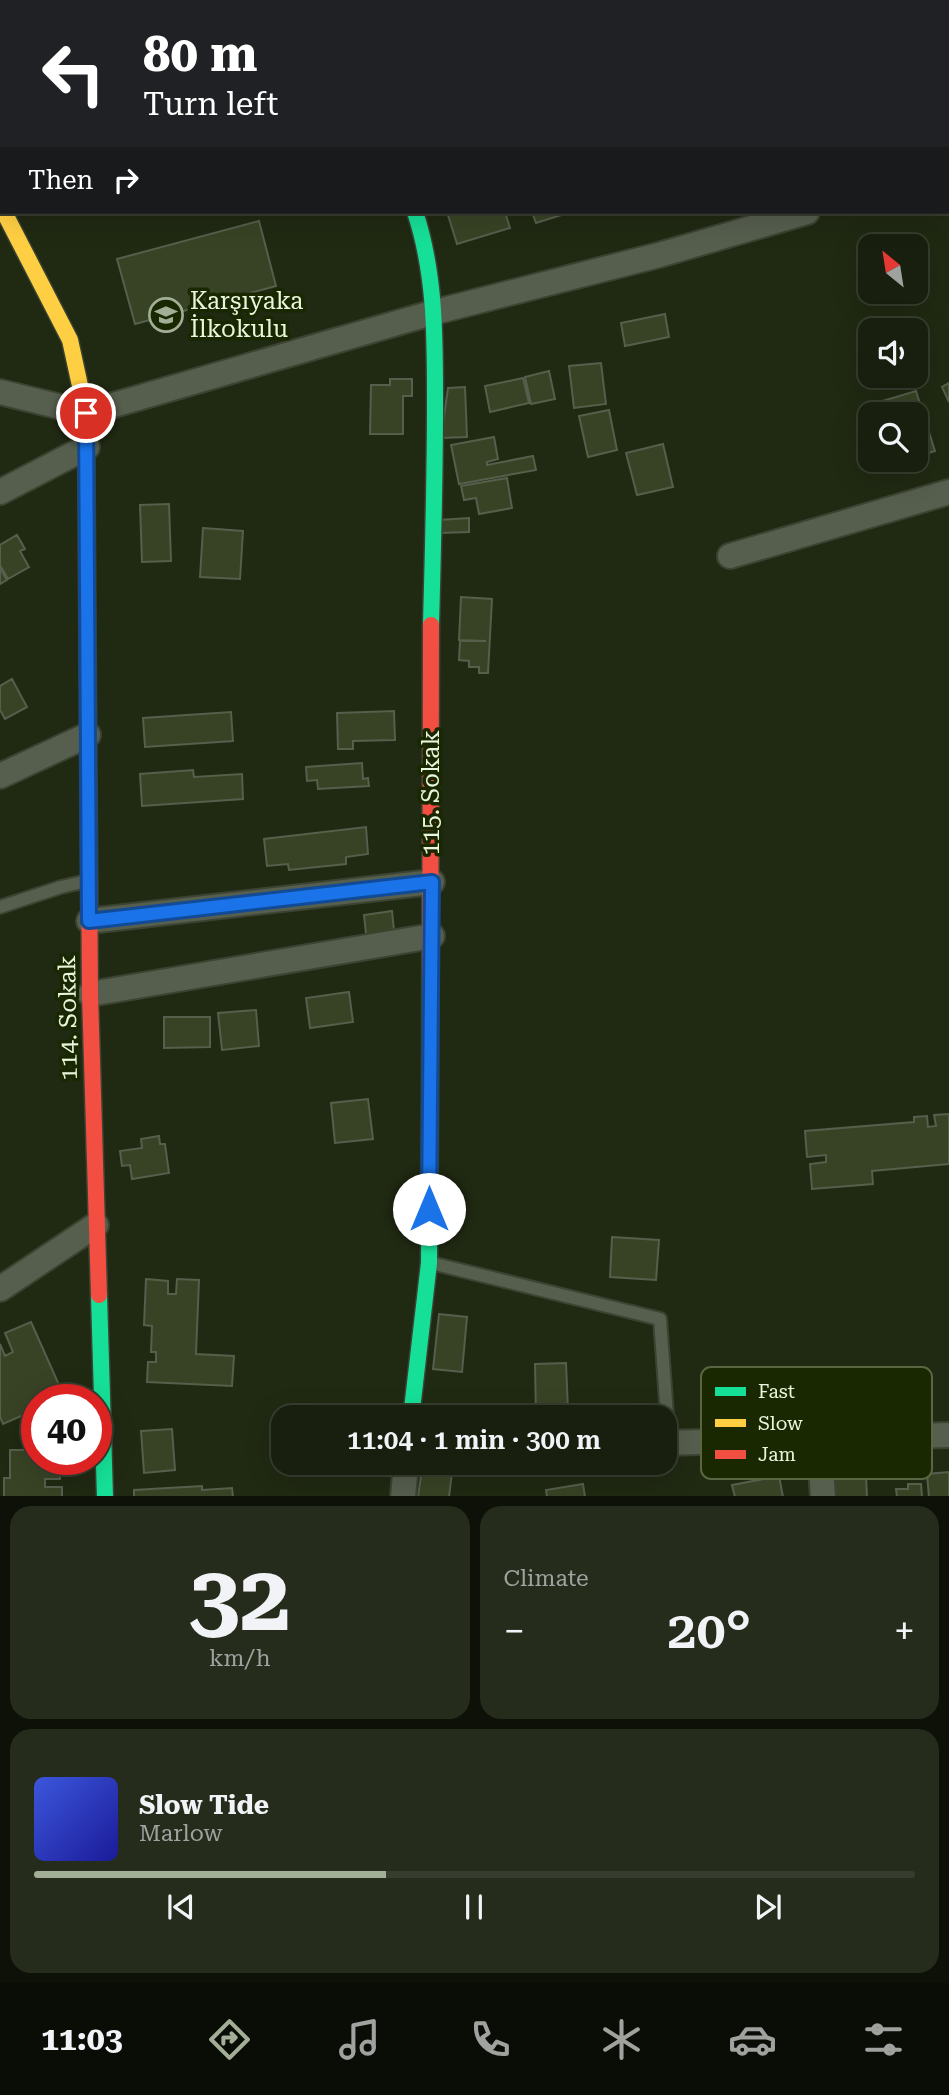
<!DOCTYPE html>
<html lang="en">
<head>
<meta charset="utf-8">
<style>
  body { margin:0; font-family:"Roboto Serif",serif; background:#252c1c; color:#f1f3f6; height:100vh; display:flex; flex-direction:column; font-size:26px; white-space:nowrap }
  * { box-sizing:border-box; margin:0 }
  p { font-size:23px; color:#9fa29e }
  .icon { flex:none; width:38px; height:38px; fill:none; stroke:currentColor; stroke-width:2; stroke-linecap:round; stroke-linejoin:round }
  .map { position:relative; height:1496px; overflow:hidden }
  .panel { display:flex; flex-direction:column; gap:10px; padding:10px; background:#0d1108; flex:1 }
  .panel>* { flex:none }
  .top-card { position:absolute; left:0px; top:0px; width:950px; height:214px; box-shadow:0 7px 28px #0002,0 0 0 2px #363d2e; background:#202124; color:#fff; overflow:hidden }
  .needle { width:46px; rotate:330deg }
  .fabs { position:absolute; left:858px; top:234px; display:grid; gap:14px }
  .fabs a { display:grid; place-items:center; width:70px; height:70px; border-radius:14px; background:#181f0e; box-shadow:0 7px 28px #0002,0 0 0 2px #363d2e; font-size:35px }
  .speed { position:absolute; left:21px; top:1384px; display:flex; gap:14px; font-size:35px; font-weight:700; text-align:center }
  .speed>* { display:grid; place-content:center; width:91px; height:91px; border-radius:50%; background:#181f0e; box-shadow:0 7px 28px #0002,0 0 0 2px #363d2e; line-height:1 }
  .speed .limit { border:10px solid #d22; background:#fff; color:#111 }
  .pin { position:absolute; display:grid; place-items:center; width:60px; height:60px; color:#fff; margin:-30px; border:4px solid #fff; border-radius:50%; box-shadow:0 2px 7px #0007 }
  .me { position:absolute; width:77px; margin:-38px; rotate:0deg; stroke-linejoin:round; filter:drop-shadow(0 0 5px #0008) }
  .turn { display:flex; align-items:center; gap:24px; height:147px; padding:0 28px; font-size:32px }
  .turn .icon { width:91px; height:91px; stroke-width:2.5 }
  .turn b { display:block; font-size:49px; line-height:60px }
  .then { display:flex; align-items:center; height:66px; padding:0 28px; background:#0003; gap:14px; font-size:26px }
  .big { font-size:52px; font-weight:600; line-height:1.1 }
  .panel .card { flex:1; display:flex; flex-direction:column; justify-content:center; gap:10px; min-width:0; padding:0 24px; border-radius:21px; background:#252c1c }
  .panel .dial { align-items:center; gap:0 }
  .dial b { font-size:91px; line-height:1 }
  .song { display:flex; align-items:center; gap:21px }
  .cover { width:84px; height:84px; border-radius:10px; background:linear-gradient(135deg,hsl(230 70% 55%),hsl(240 70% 35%)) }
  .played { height:7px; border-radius:4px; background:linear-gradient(90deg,#a3ae96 40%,#363d2e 40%) }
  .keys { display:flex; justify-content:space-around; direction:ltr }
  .heat { display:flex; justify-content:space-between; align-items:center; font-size:38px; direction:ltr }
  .panel .tiles { flex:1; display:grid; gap:10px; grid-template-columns:1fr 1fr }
  .card:last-child { grid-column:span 2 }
  .trip { position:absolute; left:271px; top:1405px; width:406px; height:70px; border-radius:21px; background:#181f0e; box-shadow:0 7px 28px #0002,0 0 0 2px #363d2e; font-weight:600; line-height:70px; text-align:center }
  .dock { display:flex; height:112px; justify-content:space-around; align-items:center; background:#0a0c06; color:#9fa29e }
  .dock .icon { width:49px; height:49px }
  .dock .selected { color:#a3ae96 }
  .dock b { font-size:32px; color:#f1f3f6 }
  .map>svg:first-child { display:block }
  .building { fill:#384325; stroke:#565e4c; stroke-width:2 }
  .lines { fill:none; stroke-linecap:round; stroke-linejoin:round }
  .lane-casing { stroke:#3c4332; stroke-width:16 }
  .street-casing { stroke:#3c4332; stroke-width:28 }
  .fast-casing { stroke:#3c4332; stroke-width:19 }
  .slow-casing { stroke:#3c4332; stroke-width:19 }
  .jam-casing { stroke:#3c4332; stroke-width:19 }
  .lane { stroke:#565e4e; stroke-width:12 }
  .street { stroke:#565e4e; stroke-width:24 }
  .fast { stroke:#16e098; stroke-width:16 }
  .slow { stroke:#ffcf43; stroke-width:16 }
  .jam { stroke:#f24e42; stroke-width:16 }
  .route-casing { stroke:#114b97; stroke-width:18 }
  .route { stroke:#1a73e8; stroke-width:12 }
  .labels { text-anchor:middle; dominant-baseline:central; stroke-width:7; stroke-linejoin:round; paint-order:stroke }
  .poi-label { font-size:24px; fill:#eaf5dd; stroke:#192800; text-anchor:start }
  .street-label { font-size:24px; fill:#eaf5dd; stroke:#192800 }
  .key { fill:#192800; stroke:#586642; stroke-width:2 }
  .key-label { font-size:19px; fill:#eaf5dd }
</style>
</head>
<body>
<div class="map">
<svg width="949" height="1497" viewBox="0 0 949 1497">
  <rect width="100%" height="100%" fill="#202912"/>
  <path class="building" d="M 447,212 L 505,212 L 510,228 L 457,244 Z
    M 532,212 L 571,212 L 536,223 Z
    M 259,221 L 276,286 L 135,324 L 117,259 Z
    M 665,314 L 669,337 L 625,346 L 621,323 Z
    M 601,363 L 606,404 L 574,408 L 569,366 Z
    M 549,371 L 555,399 L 531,404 L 525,377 Z
    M 523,378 L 529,403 L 490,412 L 485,386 Z
    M 390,379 L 412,379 L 412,396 L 403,396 L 403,434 L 370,434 L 371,385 L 390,385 Z
    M 949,383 L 949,402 L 942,387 Z
    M 465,387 L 467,437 L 441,438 L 448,388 Z
    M 916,391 L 935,451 L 915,457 L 915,415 L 880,415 L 876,403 Z
    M 609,410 L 617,450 L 588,457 L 579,416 Z
    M 494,437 L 498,459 L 487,462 L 487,465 L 533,456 L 536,470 L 459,484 L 451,445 Z
    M 663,444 L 673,487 L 637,495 L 626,453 Z
    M 507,478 L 512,508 L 479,514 L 476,498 L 464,500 L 461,486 Z
    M 169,504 L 171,561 L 142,562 L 140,505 Z
    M 469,518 L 469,532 L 440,533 L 439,520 Z
    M 203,528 L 243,531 L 240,579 L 200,577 Z
    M 17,535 L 25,549 L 20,551 L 29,567 L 8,579 L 0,565 L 0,545 Z
    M 0,568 L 7,580 L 0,584 Z
    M 461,597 L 492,599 L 488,673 L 479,673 L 479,667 L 469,667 L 469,661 L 459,660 L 460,641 L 486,641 L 459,640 Z
    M 12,679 L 27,707 L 5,719 L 0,710 L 0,686 Z
    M 394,711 L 395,740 L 353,741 L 353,749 L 338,749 L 337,713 Z
    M 231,712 L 233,741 L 145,747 L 143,718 Z
    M 362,763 L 363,779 L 368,778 L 369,786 L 318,789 L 317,780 L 307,781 L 306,767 Z
    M 193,770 L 194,777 L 242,774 L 243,799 L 142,806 L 140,774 Z
    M 366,827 L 368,854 L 346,857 L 346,864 L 289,870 L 288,864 L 267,866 L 264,839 Z
    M 392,911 L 395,940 L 367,943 L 364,915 Z
    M 349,992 L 353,1022 L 310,1028 L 306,998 Z
    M 256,1010 L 259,1046 L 222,1050 L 218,1013 Z
    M 164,1017 L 210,1017 L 210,1047 L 164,1048 Z
    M 368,1099 L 373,1139 L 335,1143 L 331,1103 Z
    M 949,1114 L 949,1164 L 872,1171 L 873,1184 L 812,1189 L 810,1164 L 826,1162 L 826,1155 L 807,1157 L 805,1131 L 914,1122 L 914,1117 L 927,1116 L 928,1127 L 936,1126 L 934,1115 Z
    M 159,1136 L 160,1144 L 165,1144 L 169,1173 L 132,1179 L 130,1165 L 122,1166 L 120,1151 L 142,1148 L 141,1139 Z
    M 612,1237 L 659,1240 L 656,1280 L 610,1277 Z
    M 146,1279 L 168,1281 L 168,1294 L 176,1294 L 177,1279 L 199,1280 L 196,1354 L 234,1356 L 232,1386 L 147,1382 L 148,1362 L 156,1362 L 156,1352 L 151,1352 L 152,1326 L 144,1325 Z
    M 439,1314 L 467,1317 L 462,1372 L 433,1369 Z
    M 31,1322 L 64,1396 L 56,1400 L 37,1400 L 37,1409 L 3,1424 L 0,1417 L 0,1344 L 5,1356 L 13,1352 L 5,1333 Z
    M 566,1363 L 568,1410 L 592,1409 L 592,1418 L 536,1418 L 535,1364 Z
    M 429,1407 L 472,1412 L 471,1418 L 427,1418 Z
    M 172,1429 L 175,1470 L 144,1473 L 141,1431 Z
    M 10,1450 L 37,1450 L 37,1460 L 61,1460 L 60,1479 L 45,1479 L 45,1487 L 62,1487 L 62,1497 L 4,1497 L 4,1478 L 10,1478 Z
    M 422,1469 L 452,1472 L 449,1497 L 418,1497 Z
    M 949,1472 L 949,1497 L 929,1497 L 927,1474 Z
    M 866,1475 L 867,1497 L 835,1497 L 834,1476 Z
    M 779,1476 L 783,1497 L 735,1497 L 732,1485 Z
    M 583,1484 L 585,1497 L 547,1497 L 546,1490 Z
    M 908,1484 L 921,1484 L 922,1497 L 897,1497 L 896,1489 L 908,1489 Z
    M 202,1486 L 202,1490 L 232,1488 L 233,1497 L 134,1497 L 134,1490 Z"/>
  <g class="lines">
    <g class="lane-casing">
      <path id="lane" d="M 0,907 L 61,887 L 87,881
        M 431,1263 L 660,1319 L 669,1443"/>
    </g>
    <g class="street-casing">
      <path id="street" d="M 340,0 L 340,2
        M 71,2 L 76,0
        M 948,10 L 949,12
        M 0,30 L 2,29
        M 948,171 L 949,172
        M 0,392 L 86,413 L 435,312 L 659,255 L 807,212
        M 0,492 L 87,447
        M 730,556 L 949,492
        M 0,776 L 88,735
        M 89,921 L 432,882
        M 90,994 L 432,936
        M 0,1289 L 96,1225
        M 819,1439 L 823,1497
        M 665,1443 L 949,1435
        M 403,1497 L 406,1463"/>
    </g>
    <g class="fast-casing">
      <path id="fast" d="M 415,212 C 436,275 435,341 435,407 C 435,479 433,552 431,625
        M 99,1295 L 105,1497
        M 411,1418 L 429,1263 L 430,1106"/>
    </g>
    <g class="slow-casing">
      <path id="slow" d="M 4,212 L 70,340 L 86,413 L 88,719"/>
    </g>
    <g class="jam-casing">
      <path id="jam" d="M 88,719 L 90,994 L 99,1295
        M 430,1106 L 431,625"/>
    </g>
    <use href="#lane" class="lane"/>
    <use href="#street" class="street"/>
    <use href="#fast" class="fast"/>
    <use href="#slow" class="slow"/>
    <use href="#jam" class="jam"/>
  </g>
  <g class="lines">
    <g class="route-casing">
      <path id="route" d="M 86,413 L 89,921 L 432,882 L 429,1209"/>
    </g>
    <use href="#route" class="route"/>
  </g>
  <defs>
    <g id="school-ring" transform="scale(1.75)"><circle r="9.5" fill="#192800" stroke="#a3ae96" stroke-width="1.5"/><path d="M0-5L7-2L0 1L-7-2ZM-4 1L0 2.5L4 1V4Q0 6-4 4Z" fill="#a3ae96"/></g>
  </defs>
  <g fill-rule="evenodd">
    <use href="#school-ring" x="166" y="315"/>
  </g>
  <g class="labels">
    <g class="poi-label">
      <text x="190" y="301">Karşıyaka<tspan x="190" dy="28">İlkokulu</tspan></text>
    </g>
    <g class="street-label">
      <text transform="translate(431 793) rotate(-90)">115. Sokak</text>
      <text transform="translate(68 1018) rotate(-91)">114. Sokak</text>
    </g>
  </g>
  <rect x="701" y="1367" width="231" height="112" rx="10" class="key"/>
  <rect x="715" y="1387" width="31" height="9" fill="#16e098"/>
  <rect x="715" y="1419" width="31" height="8" fill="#ffcf43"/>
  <rect x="715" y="1450" width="31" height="9" fill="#f24e42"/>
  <g class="key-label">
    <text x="758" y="1398">Fast</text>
    <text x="758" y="1430">Slow</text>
    <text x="758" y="1461">Jam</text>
  </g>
</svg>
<div class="fabs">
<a><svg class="needle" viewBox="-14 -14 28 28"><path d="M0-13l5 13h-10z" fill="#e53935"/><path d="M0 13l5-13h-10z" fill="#9fa29e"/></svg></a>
<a><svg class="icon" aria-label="sound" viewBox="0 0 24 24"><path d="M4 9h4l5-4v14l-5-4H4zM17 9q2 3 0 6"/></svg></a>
<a><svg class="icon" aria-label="search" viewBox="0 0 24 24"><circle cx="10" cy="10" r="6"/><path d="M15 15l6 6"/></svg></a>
</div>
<div class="speed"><div class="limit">40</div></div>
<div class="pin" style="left:86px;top:413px;background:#d93025"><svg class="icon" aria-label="arrive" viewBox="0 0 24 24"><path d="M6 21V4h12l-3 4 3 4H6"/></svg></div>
<svg class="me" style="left:429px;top:1209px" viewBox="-20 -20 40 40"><circle r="19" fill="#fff"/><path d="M0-13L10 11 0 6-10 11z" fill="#1a73e8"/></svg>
<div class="trip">11:04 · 1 min · 300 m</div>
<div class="top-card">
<div class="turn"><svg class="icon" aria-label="left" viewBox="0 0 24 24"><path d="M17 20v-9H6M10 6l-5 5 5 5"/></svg><div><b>80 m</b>Turn left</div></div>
<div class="then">Then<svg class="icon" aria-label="right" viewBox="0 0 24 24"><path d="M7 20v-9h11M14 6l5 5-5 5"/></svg></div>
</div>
</div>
<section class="panel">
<div class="tiles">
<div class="card dial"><b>32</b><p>km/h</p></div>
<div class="card"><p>Climate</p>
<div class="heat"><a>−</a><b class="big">20°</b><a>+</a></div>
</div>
<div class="card">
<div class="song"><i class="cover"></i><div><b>Slow Tide</b><p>Marlow</p></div></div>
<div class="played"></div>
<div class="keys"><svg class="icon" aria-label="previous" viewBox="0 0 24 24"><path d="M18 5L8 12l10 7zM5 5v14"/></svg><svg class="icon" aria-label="pause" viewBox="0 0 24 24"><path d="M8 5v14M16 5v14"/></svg><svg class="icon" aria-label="next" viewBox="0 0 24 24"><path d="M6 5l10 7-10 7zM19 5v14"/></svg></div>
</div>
</div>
</section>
<nav class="dock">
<b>11:03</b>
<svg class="icon selected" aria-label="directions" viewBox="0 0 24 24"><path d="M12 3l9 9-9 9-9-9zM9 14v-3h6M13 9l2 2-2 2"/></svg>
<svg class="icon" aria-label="music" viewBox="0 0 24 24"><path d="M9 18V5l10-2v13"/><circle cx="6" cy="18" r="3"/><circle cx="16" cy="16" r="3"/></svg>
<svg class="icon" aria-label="phone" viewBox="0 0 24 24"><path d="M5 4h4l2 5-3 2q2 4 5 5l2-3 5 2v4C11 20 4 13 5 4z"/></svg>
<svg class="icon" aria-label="climate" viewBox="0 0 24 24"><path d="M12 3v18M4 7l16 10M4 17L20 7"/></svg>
<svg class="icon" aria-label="car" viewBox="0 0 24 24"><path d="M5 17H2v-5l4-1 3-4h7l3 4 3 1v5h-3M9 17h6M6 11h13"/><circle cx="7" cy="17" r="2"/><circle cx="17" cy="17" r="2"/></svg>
<svg class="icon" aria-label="filters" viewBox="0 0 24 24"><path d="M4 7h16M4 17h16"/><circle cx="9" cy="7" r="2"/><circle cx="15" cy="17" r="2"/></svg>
</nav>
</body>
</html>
